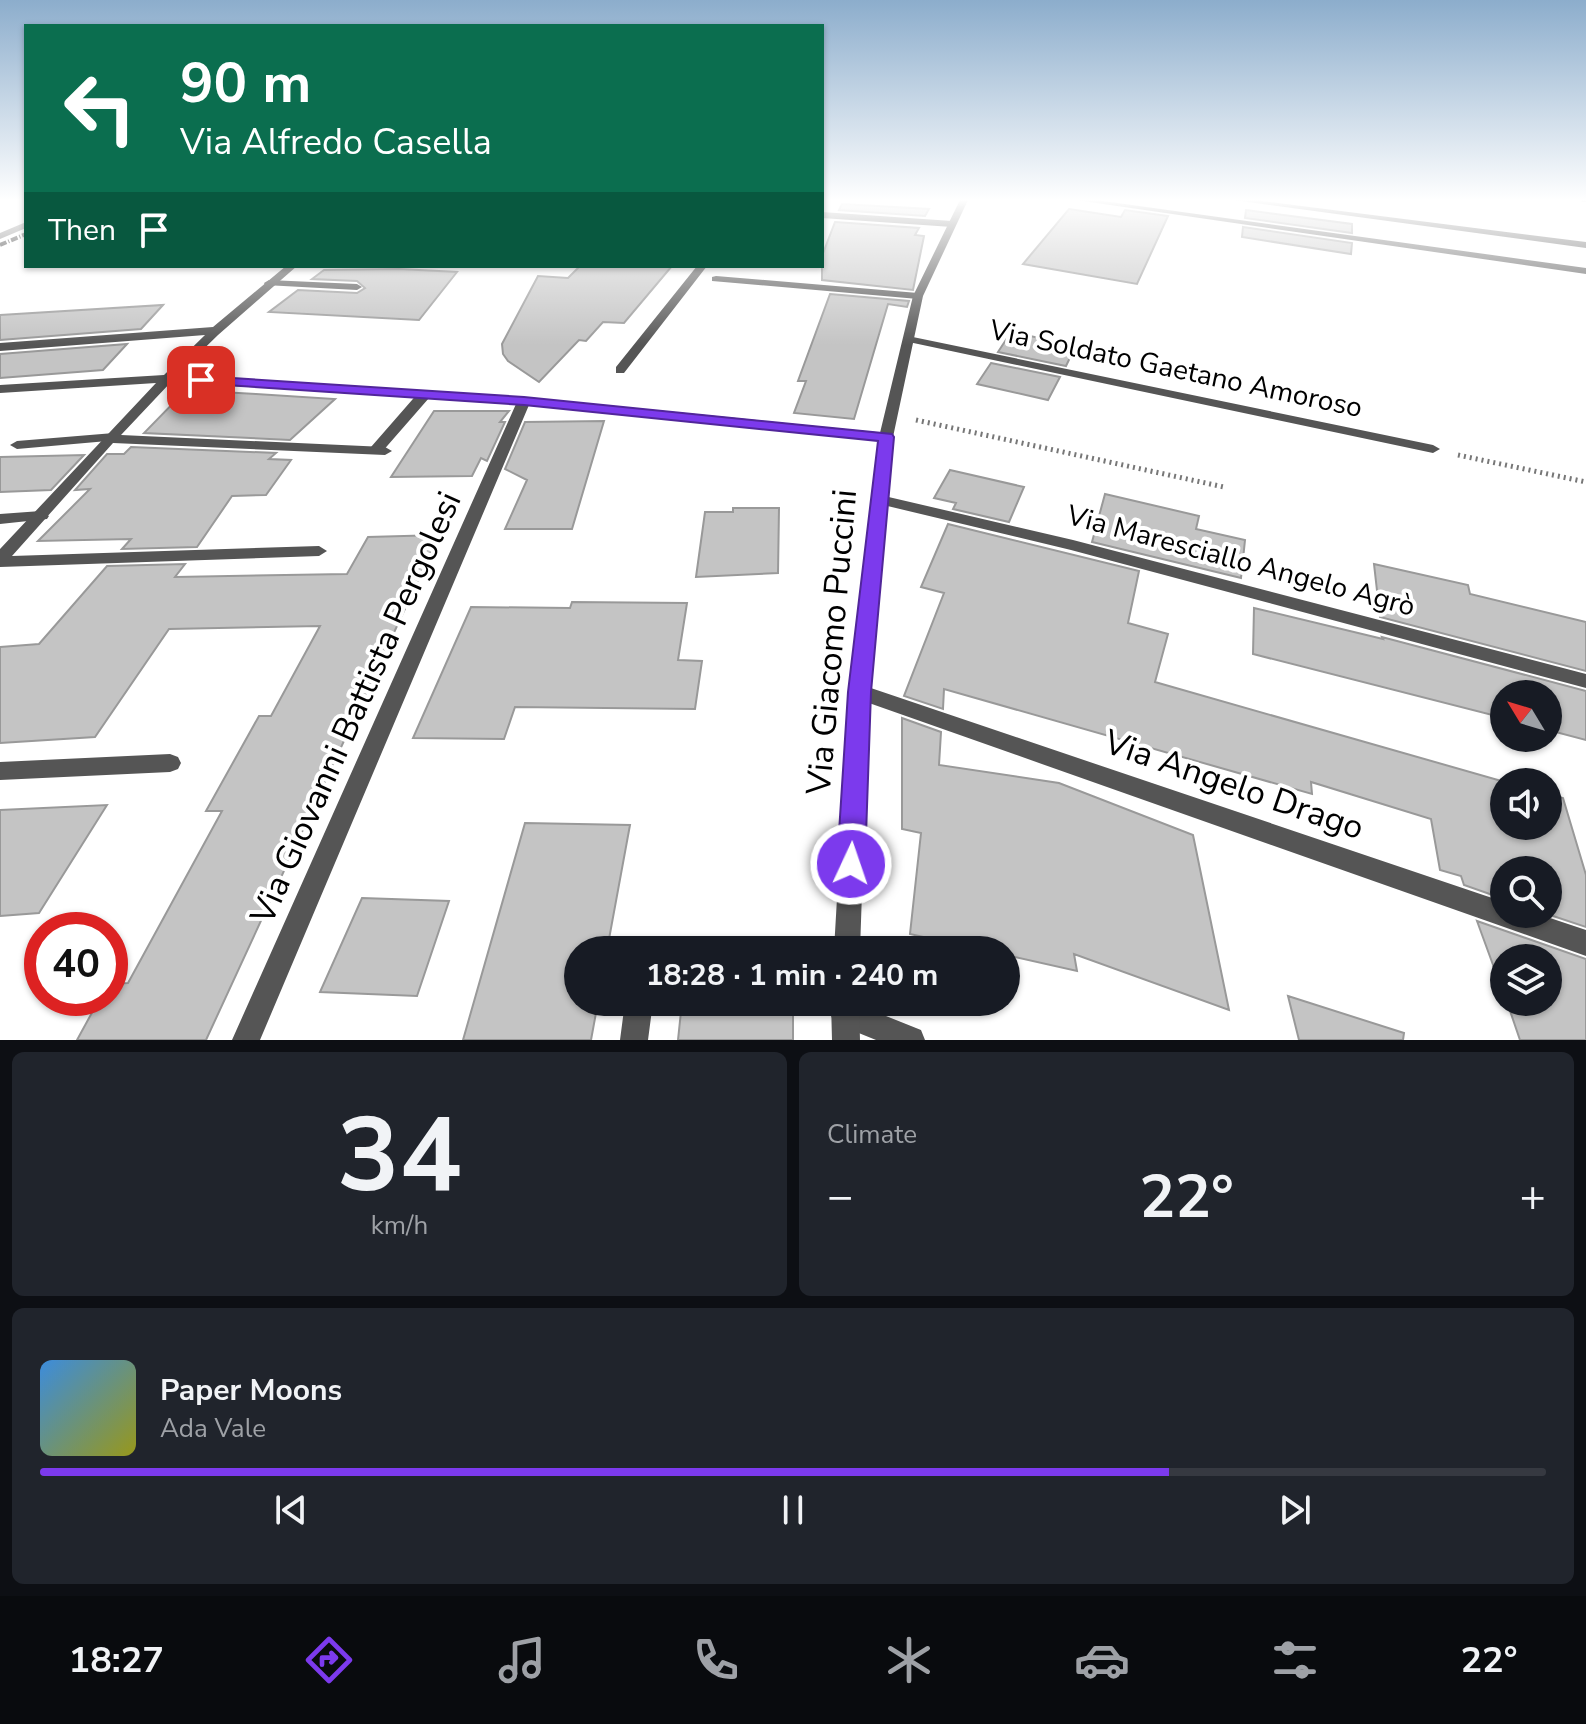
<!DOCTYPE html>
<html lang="en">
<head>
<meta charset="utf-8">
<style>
  body { margin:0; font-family:"Nunito Sans",sans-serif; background:#20242c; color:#f1f3f6; height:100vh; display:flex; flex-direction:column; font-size:30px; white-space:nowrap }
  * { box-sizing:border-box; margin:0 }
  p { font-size:26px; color:#9ea1a6 }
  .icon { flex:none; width:44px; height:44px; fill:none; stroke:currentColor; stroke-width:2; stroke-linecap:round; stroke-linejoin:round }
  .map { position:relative; height:1040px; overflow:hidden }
  .details { display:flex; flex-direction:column; gap:12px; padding:12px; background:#0d0f14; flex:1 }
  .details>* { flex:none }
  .top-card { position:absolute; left:24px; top:24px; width:800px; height:244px; border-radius:0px; box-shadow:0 2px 6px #0004; background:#0b6e4f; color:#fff; overflow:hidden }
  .needle { width:52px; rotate:308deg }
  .tools { position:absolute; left:1490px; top:680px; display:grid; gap:16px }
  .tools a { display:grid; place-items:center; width:72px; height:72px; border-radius:50%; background:#171b24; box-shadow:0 2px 6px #0004; font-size:40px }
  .speed { position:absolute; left:24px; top:912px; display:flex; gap:16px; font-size:40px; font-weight:700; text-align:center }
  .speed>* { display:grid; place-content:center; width:104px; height:104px; border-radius:50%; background:#171b24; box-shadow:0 2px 6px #0004; line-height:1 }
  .speed .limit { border:12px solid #d22; background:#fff; color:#111 }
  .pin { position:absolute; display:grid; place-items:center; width:68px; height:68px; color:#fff; margin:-34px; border-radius:16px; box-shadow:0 4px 12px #0006 }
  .me { position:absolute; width:88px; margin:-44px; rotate:3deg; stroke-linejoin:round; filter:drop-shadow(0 0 6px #0008) }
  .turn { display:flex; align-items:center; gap:28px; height:168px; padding:0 24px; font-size:36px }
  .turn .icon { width:104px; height:104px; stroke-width:2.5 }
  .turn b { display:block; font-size:56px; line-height:68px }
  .then { display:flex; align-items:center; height:76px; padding:0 24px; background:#0003; gap:16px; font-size:30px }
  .big { font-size:60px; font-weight:700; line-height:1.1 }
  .details .card { flex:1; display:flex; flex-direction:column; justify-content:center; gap:12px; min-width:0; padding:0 28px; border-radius:12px; background:#20242c }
  .details .dial { align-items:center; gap:0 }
  .dial b { font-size:104px; line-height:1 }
  .song { display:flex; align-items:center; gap:24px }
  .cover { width:96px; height:96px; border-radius:12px; background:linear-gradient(135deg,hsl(210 70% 55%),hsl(60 70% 35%)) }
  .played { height:8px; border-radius:4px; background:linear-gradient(90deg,#7c3aed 75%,#363941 75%) }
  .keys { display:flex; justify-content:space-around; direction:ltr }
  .heat { display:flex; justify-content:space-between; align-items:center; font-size:44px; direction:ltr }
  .details .tiles { flex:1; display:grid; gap:12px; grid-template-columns:1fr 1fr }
  .card:last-child { grid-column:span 2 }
  .trip { position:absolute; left:564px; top:936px; width:456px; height:80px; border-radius:40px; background:#171b24; box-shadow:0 2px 6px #0004; font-weight:700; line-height:80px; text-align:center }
  .dock { display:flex; height:128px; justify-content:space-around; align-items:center; background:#090b0e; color:#9ea1a6 }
  .dock .icon { width:56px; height:56px }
  .dock .on { color:#7c3aed }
  .dock b { font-size:36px; color:#f1f3f6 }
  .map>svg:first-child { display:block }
  .building { fill:#c4c4c4; stroke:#999; stroke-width:2 }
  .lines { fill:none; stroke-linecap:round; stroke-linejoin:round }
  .path { stroke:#777; stroke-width:5; stroke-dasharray:2 4; stroke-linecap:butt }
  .service { fill:#555; fill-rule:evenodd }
  .minor { fill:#555; fill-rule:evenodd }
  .tertiary { fill:#555; fill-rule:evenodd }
  .rail { stroke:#000; stroke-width:4; stroke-dasharray:7 2 1 2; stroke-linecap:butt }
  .route { fill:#7c3aed; stroke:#51269a; stroke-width:2 }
  .labels { text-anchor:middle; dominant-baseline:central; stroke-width:8; stroke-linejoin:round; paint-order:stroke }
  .street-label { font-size:28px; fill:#000; stroke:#fff }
  .near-street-label { font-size:34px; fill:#000; stroke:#fff }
</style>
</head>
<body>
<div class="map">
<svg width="1586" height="1040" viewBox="0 0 1586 1040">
  <rect width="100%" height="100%" fill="#fff"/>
  <path class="building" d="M 842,204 L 929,209 L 925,216 L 839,210 Z
    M 1069,209 L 1121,217 L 1125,210 L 1168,216 L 1137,284 L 1023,264 Z
    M 1246,210 L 1352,224 L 1352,233 L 1245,218 Z
    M 835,222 L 919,228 L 915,235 L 924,236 L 913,290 L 822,280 L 822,256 Z
    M 1243,227 L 1352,243 L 1351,254 L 1242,237 Z
    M 580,266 L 672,266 L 624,323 L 603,322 L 586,341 L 579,340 L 539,382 L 508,361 L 503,354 L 502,344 L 538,276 L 568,278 Z
    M 399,269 L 457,272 L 419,320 L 269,312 L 298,290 L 357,293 L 365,288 L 357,281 L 312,279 L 324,270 Z
    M 830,294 L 909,301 L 907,307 L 888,304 L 854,419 L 794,413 L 806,381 L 798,381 Z
    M 163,305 L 141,329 L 0,340 L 0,315 Z
    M 1011,332 L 1044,339 L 1076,345 L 1066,366 L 998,352 Z
    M 127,344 L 103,370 L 0,378 L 0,354 Z
    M 991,363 L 1060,377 L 1048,400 L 977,384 Z
    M 186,390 L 256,394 L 335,399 L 290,440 L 144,433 Z
    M 434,411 L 509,411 L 500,422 L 505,422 L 487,461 L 481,458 L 472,476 L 391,477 Z
    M 604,421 L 572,529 L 505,529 L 527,480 L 505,469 L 525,422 Z
    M 131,447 L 276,453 L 269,459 L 291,460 L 266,495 L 232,496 L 197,547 L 122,549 L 131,539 L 38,541 L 90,489 L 75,490 L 107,454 L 124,454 Z
    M 84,455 L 51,490 L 0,492 L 0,457 Z
    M 950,470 L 1024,487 L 1009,522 L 953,509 L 956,503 L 934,498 Z
    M 1105,494 L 1199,516 L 1196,529 L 1245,540 L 1241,578 L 1092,542 Z
    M 733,508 L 779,508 L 778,573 L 696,577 L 705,512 L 733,512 Z
    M 948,524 L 1139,571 L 1128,623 L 1168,634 L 1155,682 L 1505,782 L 1504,826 L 1548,826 L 1548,794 L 1563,798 L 1586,875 L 1586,927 L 1547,914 L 1548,870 L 1504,870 L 1504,899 L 1464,885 L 1461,876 L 1440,870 L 1431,819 L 1311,782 L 1312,794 L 944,689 L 943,709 L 904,696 L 944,593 L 921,587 Z
    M 439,535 L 206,1040 L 77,1040 L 100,998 L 110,998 L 110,984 L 128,983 L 222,811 L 206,811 L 259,716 L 271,716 L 320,626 L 169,629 L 95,737 L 0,743 L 0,647 L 39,644 L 107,566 L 185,564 L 175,577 L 347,574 L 368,537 Z
    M 1374,564 L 1468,585 L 1470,594 L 1586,622 L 1586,671 L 1380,617 Z
    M 572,602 L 687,603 L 678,660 L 702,661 L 695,709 L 515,707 L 504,739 L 413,738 L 471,607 L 570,608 Z
    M 1254,608 L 1383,639 L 1382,637 L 1586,691 L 1586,740 L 1548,730 L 1548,694 L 1504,694 L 1504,718 L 1253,654 Z
    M 902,718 L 941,732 L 939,765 L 1059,783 L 1193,835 L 1229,1010 L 1074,954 L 1077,971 L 1006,955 L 1006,950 L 981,950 L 910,934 L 921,833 L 902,829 Z
    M 107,805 L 39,913 L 0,916 L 0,810 Z
    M 525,823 L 630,825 L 607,950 L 578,950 L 578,1002 L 598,1002 L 591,1040 L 463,1040 Z
    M 362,898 L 449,901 L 417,996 L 320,992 Z
    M 1477,921 L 1586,959 L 1586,1040 L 1520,1040 L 1507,1002 L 1548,1002 L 1548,958 L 1504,958 L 1504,995 Z
    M 1288,996 L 1404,1033 L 1403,1040 L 1299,1040 Z
    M 682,1002 L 793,1002 L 793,1040 L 678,1040 Z"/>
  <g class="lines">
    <path class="path" d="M 916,420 L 1224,487
      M 1458,455 L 1586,482"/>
    <path class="service" d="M 697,266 L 707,266 L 624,373 L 616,373 L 616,367 Z
      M 269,280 L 357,284 L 362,287 L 357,290 L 265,285 L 264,283 Z
      M 424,391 L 429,392 L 429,398 L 381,453 L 371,453 L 369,450 L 371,447 L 419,392 Z
      M 114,433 L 119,434 L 121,437 L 119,440 L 17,449 L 10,445 L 17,441 Z
      M 41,511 L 49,516 L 47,519 L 0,524 L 0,514 Z"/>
    <path class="minor" d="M 1076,200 L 1096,200 L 1586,268 L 1586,274 Z
      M 1233,200 L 1254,200 L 1586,242 L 1586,248 Z
      M 1581,200 L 1586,200 L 1586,202 L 1582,202 Z
      M 822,212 L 952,221 L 956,224 L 952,227 L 822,218 Z
      M 26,222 L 26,228 L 0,239 L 0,233 Z
      M 286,266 L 297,266 L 218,335 L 177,375 L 524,397 L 886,433 L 893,437 L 886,441 L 529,405 L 260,1040 L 232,1040 L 516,404 L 171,382 L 121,435 L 385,447 L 392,451 L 385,455 L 113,443 L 12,556 L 319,546 L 327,551 L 319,556 L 0,567 L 0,549 L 156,383 L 0,393 L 0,385 L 164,375 L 205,335 L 0,351 L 0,343 L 213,327 Z
      M 716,276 L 918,293 L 923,296 L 918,299 L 712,281 L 712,277 Z
      M 908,336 L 1433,445 L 1440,449 L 1433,453 L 904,341 L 904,337 Z
      M 880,495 L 1073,540 L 1586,674 L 1586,688 L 1071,550 L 875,503 L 872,500 L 875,497 Z
      M 859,684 L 1504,902 L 1504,914 L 1538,914 L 1586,930 L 1586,956 L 852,697 L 849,692 L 852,687 Z
      M 170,754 L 178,757 L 181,763 L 178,769 L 170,772 L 0,780 L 0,762 Z
      M 625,1002 L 653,1002 L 648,1040 L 620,1040 Z
      M 851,1002 L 921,1030 L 925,1040 L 876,1040 L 834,1023 L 830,1013 L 834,1003 Z"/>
    <path class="tertiary" d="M 960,200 L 968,200 L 923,296 L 893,437 L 869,692 L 860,950 L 834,950 L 849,692 L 879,437 L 913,296 Z
      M 831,1002 L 859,1002 L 860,1040 L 832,1040 Z"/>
    <path class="rail" d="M 0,245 L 26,234"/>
  </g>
  <linearGradient id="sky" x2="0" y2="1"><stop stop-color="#8cadcc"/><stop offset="0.58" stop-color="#fff"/><stop offset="1" stop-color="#fff" stop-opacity="0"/></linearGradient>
  <rect width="1586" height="345" fill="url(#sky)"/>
  <path class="route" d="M 201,376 L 524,397 L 892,434 L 894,437 L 871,692 L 865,864 L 861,873 L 851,877 L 841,873 L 837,864 L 848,692 L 878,441 L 524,405 L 196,383 L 196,377 Z"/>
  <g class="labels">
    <g class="street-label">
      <text transform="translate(1176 369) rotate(12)">Via Soldato Gaetano Amoroso</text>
      <text transform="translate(1241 561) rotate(15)">Via Maresciallo Angelo Agrò</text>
    </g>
    <g class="near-street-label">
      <text transform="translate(832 642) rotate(-85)">Via Giacomo Puccini</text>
      <text transform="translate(356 708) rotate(-66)">Via Giovanni Battista Pergolesi</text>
      <text transform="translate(1234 785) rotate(19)">Via Angelo Drago</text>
    </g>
  </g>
</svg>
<div class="tools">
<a><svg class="needle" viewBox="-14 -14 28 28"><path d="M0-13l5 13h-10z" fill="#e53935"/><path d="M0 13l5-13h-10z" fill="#9ea1a6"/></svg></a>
<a><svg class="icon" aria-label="sound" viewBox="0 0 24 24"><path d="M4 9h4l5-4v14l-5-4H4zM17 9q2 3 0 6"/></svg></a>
<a><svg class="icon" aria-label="search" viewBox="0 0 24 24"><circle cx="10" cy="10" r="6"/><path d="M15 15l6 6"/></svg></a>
<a><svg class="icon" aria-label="layers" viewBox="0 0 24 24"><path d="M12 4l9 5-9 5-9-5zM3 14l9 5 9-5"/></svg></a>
</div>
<div class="speed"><div class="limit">40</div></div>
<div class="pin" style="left:201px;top:380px;background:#d93025"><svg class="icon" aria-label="arrive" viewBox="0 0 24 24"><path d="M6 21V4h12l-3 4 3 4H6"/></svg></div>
<svg class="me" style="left:851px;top:864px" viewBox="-20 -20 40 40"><circle r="17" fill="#7c3aed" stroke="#fff" stroke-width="3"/><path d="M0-11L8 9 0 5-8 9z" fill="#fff"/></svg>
<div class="trip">18:28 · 1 min · 240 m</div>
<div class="top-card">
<div class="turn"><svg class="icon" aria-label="left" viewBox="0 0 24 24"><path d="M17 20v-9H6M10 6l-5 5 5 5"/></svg><div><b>90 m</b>Via Alfredo Casella</div></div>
<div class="then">Then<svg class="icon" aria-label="arrive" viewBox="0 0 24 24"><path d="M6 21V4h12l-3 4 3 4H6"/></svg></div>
</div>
</div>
<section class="details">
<div class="tiles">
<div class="card dial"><b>34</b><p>km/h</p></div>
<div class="card"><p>Climate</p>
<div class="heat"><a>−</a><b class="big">22°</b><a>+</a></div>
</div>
<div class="card">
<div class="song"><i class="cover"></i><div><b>Paper Moons</b><p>Ada Vale</p></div></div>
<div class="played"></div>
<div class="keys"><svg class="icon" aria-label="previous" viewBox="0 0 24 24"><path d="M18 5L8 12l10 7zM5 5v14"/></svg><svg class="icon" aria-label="pause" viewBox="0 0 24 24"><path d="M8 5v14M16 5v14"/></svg><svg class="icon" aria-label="next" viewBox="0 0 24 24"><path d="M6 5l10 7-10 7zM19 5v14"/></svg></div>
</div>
</div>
</section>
<nav class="dock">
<b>18:27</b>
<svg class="icon on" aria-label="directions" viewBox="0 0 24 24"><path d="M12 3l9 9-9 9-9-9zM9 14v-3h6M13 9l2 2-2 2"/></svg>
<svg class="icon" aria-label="music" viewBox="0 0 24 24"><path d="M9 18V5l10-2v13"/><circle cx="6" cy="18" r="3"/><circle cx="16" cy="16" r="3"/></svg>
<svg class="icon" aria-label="phone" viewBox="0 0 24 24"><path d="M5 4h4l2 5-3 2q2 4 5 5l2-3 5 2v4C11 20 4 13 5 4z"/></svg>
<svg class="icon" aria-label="climate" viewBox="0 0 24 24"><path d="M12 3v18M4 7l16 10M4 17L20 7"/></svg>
<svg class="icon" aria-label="car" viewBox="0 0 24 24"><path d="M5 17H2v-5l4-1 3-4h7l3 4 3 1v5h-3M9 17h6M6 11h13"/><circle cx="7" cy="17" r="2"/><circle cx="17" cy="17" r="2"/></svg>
<svg class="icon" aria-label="filters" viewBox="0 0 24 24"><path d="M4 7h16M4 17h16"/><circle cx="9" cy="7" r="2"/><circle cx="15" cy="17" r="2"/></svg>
<b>22°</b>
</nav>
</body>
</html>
